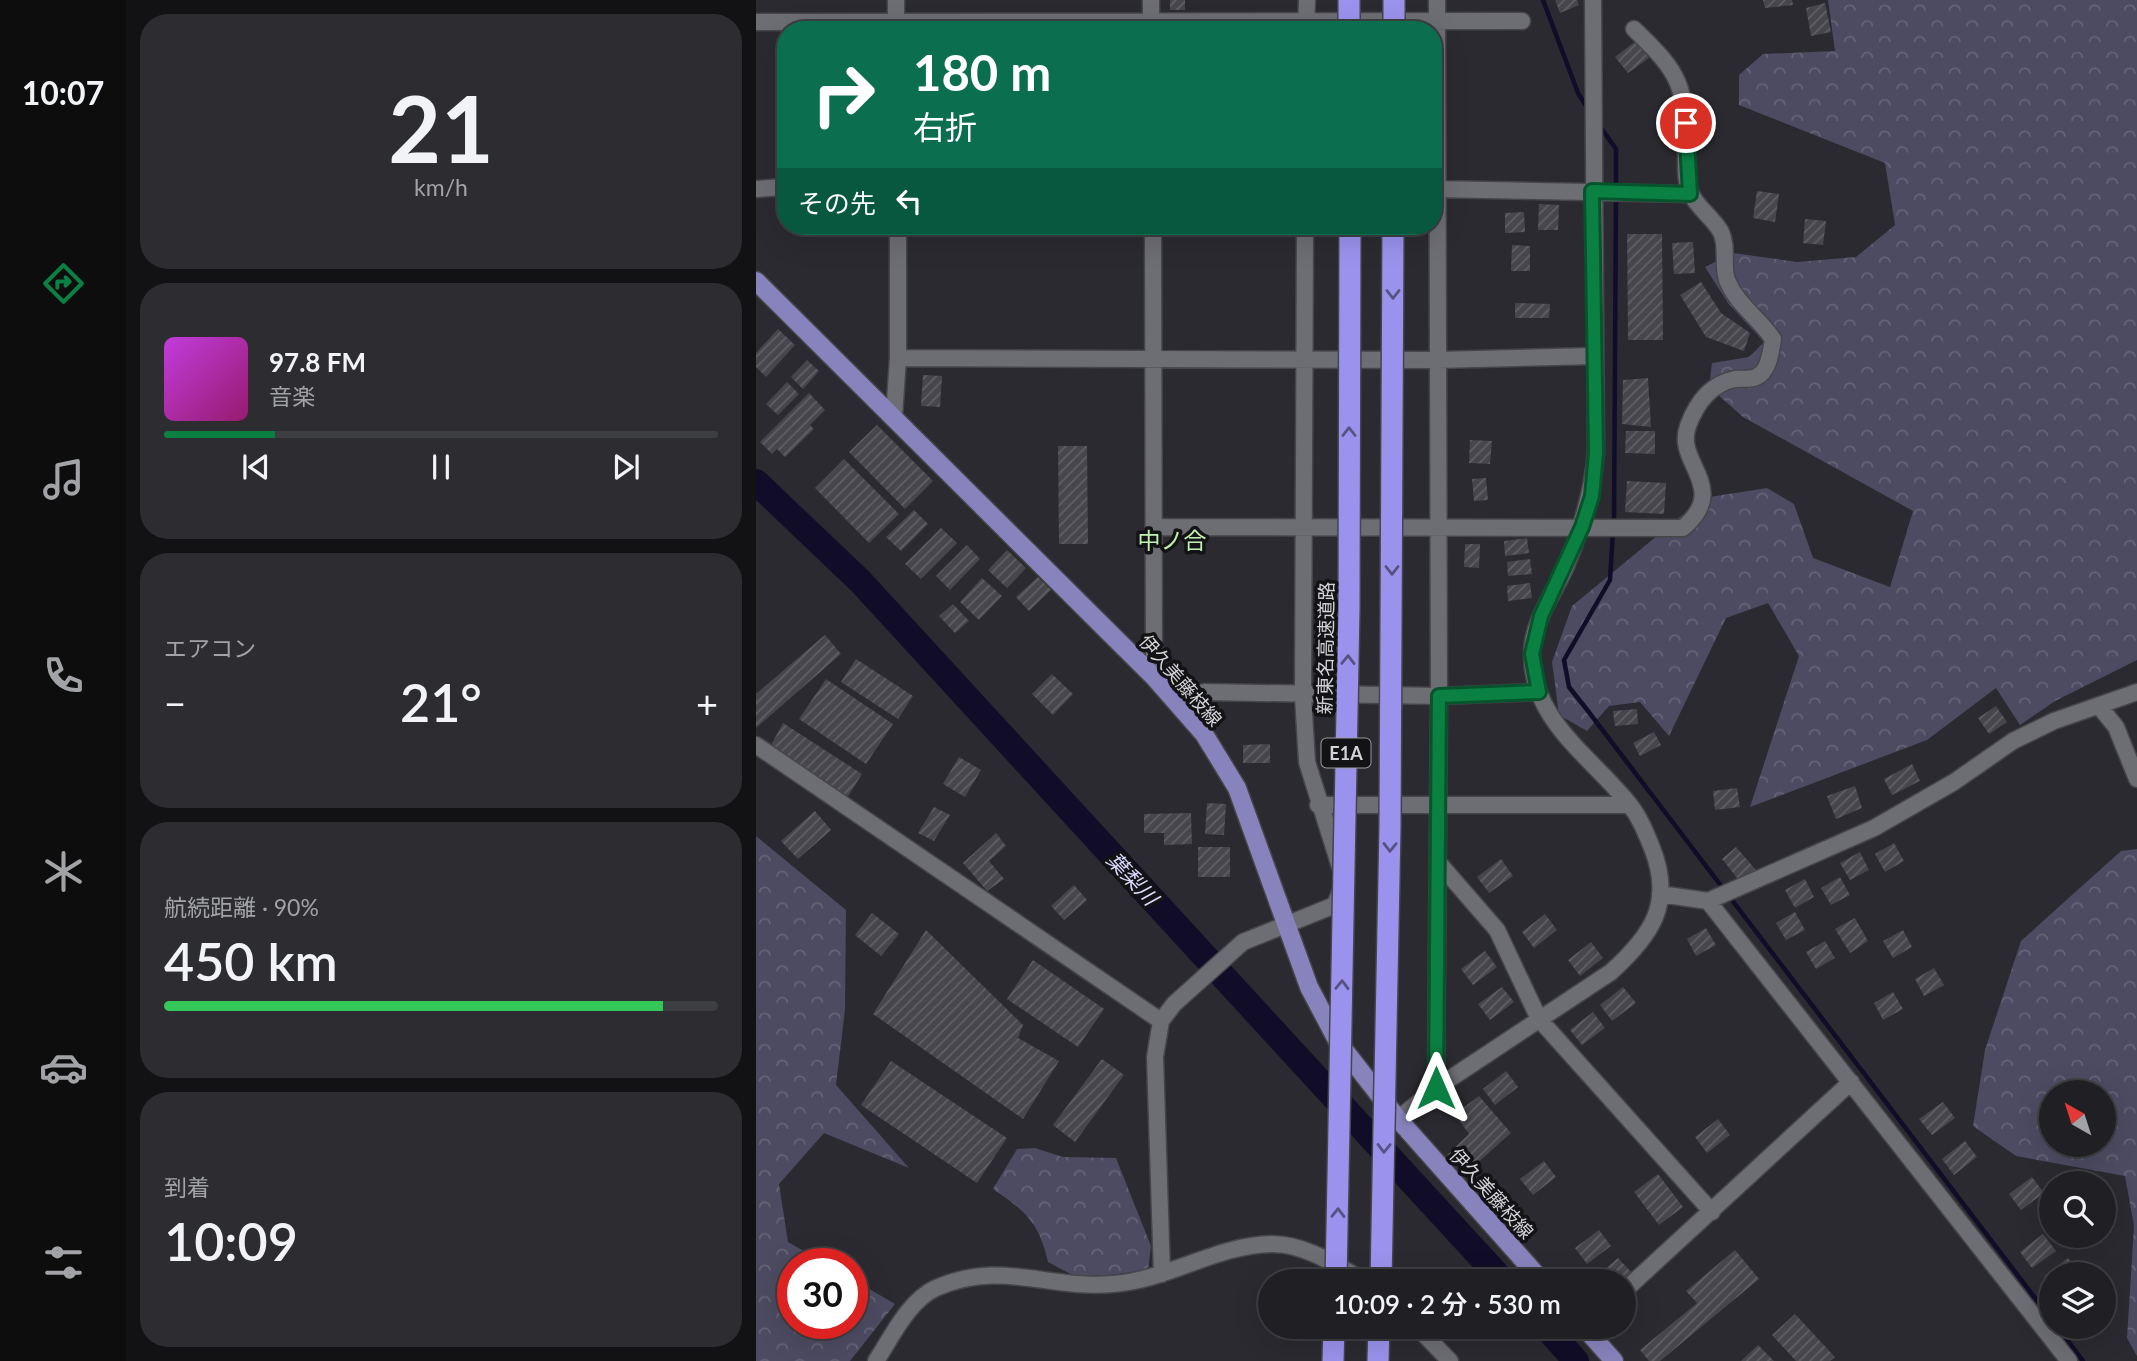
<!DOCTYPE html>
<html lang="ja">
<head>
<meta charset="utf-8">
<style>
  body { margin:0; font-family:Lato,"Noto Sans JP",sans-serif; background:#2d2d31; color:#f1f3f6; height:100vh; display:flex; flex-direction:column; font-size:26px; white-space:nowrap }
  * { box-sizing:border-box; margin:0 }
  p { font-size:23px; color:#a2a3a6 }
  .icon { flex:none; width:38px; height:38px; fill:none; stroke:currentColor; stroke-width:2; stroke-linecap:round; stroke-linejoin:round }
  .map { position:relative; flex:1; overflow:hidden }
  .drawer { display:flex; flex-direction:column; gap:14px; padding:14px; background:#121214; width:630px }
  .drawer>* { flex:none }
  .top-card { position:absolute; left:21px; top:21px; width:665px; height:214px; border-radius:28px; box-shadow:0 7px 28px #0002,0 0 0 2px #3d3e41; background:#0b6e4f; color:#fff; overflow:hidden }
  .needle { width:46px; rotate:321deg }
  .controls { position:absolute; left:1283px; top:1080px; display:grid; gap:14px }
  .controls a { display:grid; place-items:center; width:77px; height:77px; border-radius:50%; background:#202024; box-shadow:0 7px 28px #0002,0 0 0 2px #3d3e41; font-size:35px }
  .speed { position:absolute; left:21px; top:1248px; display:flex; gap:14px; font-size:35px; font-weight:700; text-align:center }
  .speed>* { display:grid; place-content:center; width:91px; height:91px; border-radius:50%; background:#202024; box-shadow:0 7px 28px #0002,0 0 0 2px #3d3e41; line-height:1 }
  .speed .limit { border:10px solid #d22; background:#fff; color:#111 }
  .pin { position:absolute; display:grid; place-items:center; width:60px; height:60px; color:#fff; margin:-30px; border:4px solid #fff; border-radius:50%; box-shadow:0 2px 7px #0007 }
  .me { position:absolute; width:77px; margin:-38px; rotate:0deg; stroke-linejoin:round; filter:drop-shadow(0 0 5px #0008) }
  .turn { display:flex; align-items:center; gap:24px; height:147px; padding:0 21px; font-size:32px }
  .turn .icon { width:91px; height:91px; stroke-width:2.5 }
  .turn b { display:block; font-size:49px; line-height:60px }
  .then { display:flex; align-items:center; height:66px; padding:0 21px; background:#0003; gap:14px; font-size:26px }
  .big { font-size:52px; font-weight:600; line-height:1.1 }
  .drawer .card { flex:1; display:flex; flex-direction:column; justify-content:center; gap:10px; min-width:0; padding:0 24px; border-radius:28px; background:#2d2d31 }
  .drawer .dial { align-items:center; gap:0 }
  .dial b { font-size:91px; line-height:1 }
  .song { display:flex; align-items:center; gap:21px }
  .cover { width:84px; height:84px; border-radius:10px; background:linear-gradient(135deg,hsl(290 70% 55%),hsl(320 70% 35%)) }
  .played { height:7px; border-radius:4px; background:linear-gradient(90deg,#0b8043 20%,#3d3e41 20%) }
  .keys { display:flex; justify-content:space-around; direction:ltr }
  .heat { display:flex; justify-content:space-between; align-items:center; font-size:38px; direction:ltr }
  .charge { height:10px; border-radius:5px; background:linear-gradient(90deg,#34c759 90%,#3d3e41 0) }
  .trip { position:absolute; left:502px; top:1269px; width:378px; height:70px; border-radius:35px; background:#202024; box-shadow:0 7px 28px #0002,0 0 0 2px #3d3e41; font-weight:600; line-height:70px; text-align:center }
  main { display:flex; flex:1; min-height:0 }
  .tab-bar { display:flex; flex-direction:column; width:126px; justify-content:space-around; align-items:center; background:#0d0d0e; color:#a2a3a6 }
  .tab-bar .icon { width:49px; height:49px }
  .tab-bar .selected { color:#0b8043 }
  .tab-bar b { font-size:32px; color:#f1f3f6 }
  .map>svg:first-child { display:block }
  .forest { fill:url(#forest-crowns); fill-rule:evenodd }
  .lines { fill:none; stroke-linecap:round; stroke-linejoin:round }
  .stream { stroke:#110d28; stroke-width:4.5 }
  .river { stroke:#110d28; stroke-width:26 }
  .building { fill:url(#building-hatch) }
  .minor-casing { stroke:#45454a; stroke-width:19 }
  .major-casing { stroke:#45454a; stroke-width:21 }
  .highway-casing { stroke:#45454a; stroke-width:24 }
  .minor { stroke:#6d6d74; stroke-width:16 }
  .major { stroke:#8983bd; stroke-width:18 }
  .highway { stroke:#9b92ed; stroke-width:21 }
  .highway-bridge-casing { stroke:#45454a; stroke-width:24; stroke-linecap:butt }
  .highway-bridge { stroke:#9b92ed; stroke-width:21 }
  .oneway { stroke:#575282 }
  .route-casing { stroke:#07532c; stroke-width:18 }
  .route { stroke:#0b8043; stroke-width:12 }
  .labels { text-anchor:middle; dominant-baseline:central; stroke-width:7; stroke-linejoin:round; paint-order:stroke }
  .shield { fill:#131316; stroke:#9a9a9e; stroke-width:2 }
  .shield-label { font-size:18px; font-weight:bold; fill:#d4d4d8 }
  .street-label { font-size:19px; fill:#d4d4d8; stroke:#131316 }
  .water-label { font-size:21px; font-style:italic; fill:#dcdafe; stroke:#131316 }
  .quarter-label { font-size:23px; fill:#c0f0af; stroke:#131316 }
</style>
</head>
<body>
<main>
<nav class="tab-bar">
<b>10:07</b>
<svg class="icon selected" aria-label="directions" viewBox="0 0 24 24"><path d="M12 3l9 9-9 9-9-9zM9 14v-3h6M13 9l2 2-2 2"/></svg>
<svg class="icon" aria-label="music" viewBox="0 0 24 24"><path d="M9 18V5l10-2v13"/><circle cx="6" cy="18" r="3"/><circle cx="16" cy="16" r="3"/></svg>
<svg class="icon" aria-label="phone" viewBox="0 0 24 24"><path d="M5 4h4l2 5-3 2q2 4 5 5l2-3 5 2v4C11 20 4 13 5 4z"/></svg>
<svg class="icon" aria-label="climate" viewBox="0 0 24 24"><path d="M12 3v18M4 7l16 10M4 17L20 7"/></svg>
<svg class="icon" aria-label="car" viewBox="0 0 24 24"><path d="M5 17H2v-5l4-1 3-4h7l3 4 3 1v5h-3M9 17h6M6 11h13"/><circle cx="7" cy="17" r="2"/><circle cx="17" cy="17" r="2"/></svg>
<svg class="icon" aria-label="filters" viewBox="0 0 24 24"><path d="M4 7h16M4 17h16"/><circle cx="9" cy="7" r="2"/><circle cx="15" cy="17" r="2"/></svg>
</nav>
<section class="drawer">
<div class="card dial"><b>21</b><p>km/h</p></div>
<div class="card">
<div class="song"><i class="cover"></i><div><b>97.8 FM</b><p>音楽</p></div></div>
<div class="played"></div>
<div class="keys"><svg class="icon" aria-label="previous" viewBox="0 0 24 24"><path d="M18 5L8 12l10 7zM5 5v14"/></svg><svg class="icon" aria-label="pause" viewBox="0 0 24 24"><path d="M8 5v14M16 5v14"/></svg><svg class="icon" aria-label="next" viewBox="0 0 24 24"><path d="M6 5l10 7-10 7zM19 5v14"/></svg></div>
</div>
<div class="card"><p>エアコン</p>
<div class="heat"><a>−</a><b class="big">21°</b><a>+</a></div>
</div>
<div class="card"><p>航続距離 · 90%</p><b class="big">450 km</b><div class="charge"></div></div>
<div class="card"><p>到着</p><b class="big">10:09</b></div>
</section>
<div class="map">
<svg width="1381" height="1361" viewBox="0 0 1381 1361">
  <defs>
    <pattern id="forest-crowns" width="20" height="18" patternUnits="userSpaceOnUse" patternTransform="scale(1.75)"><rect width="20" height="18" fill="#4c4b61"/><path d="M2 6a3 3 0 1 1 6 0M12 15a3 3 0 1 1 6 0" fill="none" stroke="#656477"/></pattern>
    <pattern id="building-hatch" width="6" height="6" patternUnits="userSpaceOnUse" patternTransform="scale(1.75)"><rect width="6" height="6" fill="#46464c"/><path d="M-1 1l2-2M0 6l6-6M5 7l2-2" fill="none" stroke="#606065"/></pattern>
  </defs>
  <rect width="100%" height="100%" fill="#2a2a30"/>
  <path class="forest" d="M 1072,0 L 1381,0 L 1381,660 L 1299,701 L 1264,725 L 1240,688 L 1171,740 L 994,807 L 1043,656 L 1012,603 L 970,618 L 913,736 L 884,702 L 853,706 L 831,731 L 803,715 L 796,662 L 816,606 L 947,498 L 1011,488 L 1038,504 L 1057,558 L 1134,587 L 1157,511 L 987,417 L 953,387 L 956,363 L 993,357 L 1008,342 L 972,303 L 949,267 L 977,253 L 1041,262 L 1100,257 L 1139,225 L 1129,163 L 983,105 L 983,75 L 1007,54 L 1079,51 Z
    M 0,836 L 90,910 L 89,1010 L 80,1085 L 153,1168 L 68,1133 L 23,1184 L 32,1242 L 69,1263 L 37,1264 L 37,1323 L 96,1323 L 96,1279 L 139,1304 L 94,1361 L 0,1361 Z
    M 1381,849 L 1381,1356 L 1371,1338 L 1378,1226 L 1369,1176 L 1260,1156 L 1217,1126 L 1229,1050 L 1265,941 L 1365,851 ZM 1295,1092 L 1348,1092 L 1348,1144 L 1295,1144 Z
    M 279,1148 L 307,1157 L 360,1158 L 395,1246 L 392,1270 L 324,1279 L 292,1262 C 283,1222 269,1211 237,1189 L 261,1149 Z"/>
  <g class="lines">
    <path class="stream" d="M 787,0 L 822,93 L 832,109
      M 843,125 L 860,149 L 860,188
      M 858,524 L 860,196
      M 857,532 L 854,580 L 808,660 L 813,687 L 832,711 L 1295,1319
      M 1301,1326 L 1327,1361"/>
    <path class="river" d="M 0,482 L 104,581 L 747,1281
      M 789,1326 L 820,1361"/>
  </g>
  <path class="building" d="M 414,0 L 429,0 L 429,10 L 414,10 Z
    M 799,0 L 821,0 L 823,5 L 804,13 Z
    M 1007,0 L 1036,0 L 1037,5 L 1009,8 Z
    M 1069,3 L 1075,32 L 1055,36 L 1050,8 Z
    M 880,41 L 893,58 L 872,73 L 859,57 Z
    M 1001,191 L 1023,194 L 1019,222 L 997,218 Z
    M 783,204 L 803,205 L 802,230 L 782,230 Z
    M 768,212 L 769,232 L 749,233 L 749,213 Z
    M 1049,219 L 1070,221 L 1067,245 L 1047,243 Z
    M 871,234 L 906,234 L 907,340 L 872,340 Z
    M 937,242 L 939,273 L 918,274 L 916,243 Z
    M 756,245 L 774,246 L 774,271 L 755,271 Z
    M 945,282 L 965,313 L 994,333 L 988,351 L 950,337 L 924,295 Z
    M 759,303 L 794,304 L 793,318 L 759,318 Z
    M 22,329 L 39,345 L 10,377 L 0,367 L 0,353 Z
    M 51,360 L 63,371 L 47,389 L 35,377 Z
    M 167,375 L 186,376 L 184,407 L 165,406 Z
    M 892,378 L 895,427 L 866,424 L 867,380 Z
    M 31,382 L 43,394 L 22,415 L 10,404 Z
    M 53,393 L 69,410 L 54,425 L 58,429 L 29,457 L 21,449 L 16,454 L 4,442 Z
    M 121,425 L 177,481 L 149,509 L 93,452 Z
    M 870,431 L 899,431 L 899,454 L 869,453 Z
    M 714,440 L 736,441 L 734,464 L 713,463 Z
    M 302,446 L 331,446 L 332,544 L 303,544 Z
    M 88,459 L 143,514 L 113,543 L 59,488 Z
    M 730,478 L 732,500 L 718,501 L 716,479 Z
    M 871,481 L 910,483 L 908,514 L 869,512 Z
    M 158,510 L 172,524 L 145,551 L 130,537 Z
    M 185,528 L 201,543 L 165,579 L 149,564 Z
    M 771,538 L 773,553 L 749,556 L 748,541 Z
    M 709,544 L 724,544 L 723,568 L 708,567 Z
    M 211,545 L 224,559 L 194,590 L 180,576 Z
    M 251,550 L 270,568 L 251,588 L 232,570 Z
    M 774,559 L 776,574 L 752,576 L 751,562 Z
    M 282,577 L 295,590 L 273,611 L 260,597 Z
    M 226,578 L 246,596 L 223,620 L 204,602 Z
    M 774,583 L 776,598 L 752,601 L 751,586 Z
    M 197,604 L 213,621 L 199,633 L 183,616 Z
    M 69,635 L 85,654 L 0,728 L 0,694 Z
    M 100,659 L 157,696 L 142,719 L 85,682 Z
    M 296,674 L 317,694 L 297,715 L 276,694 Z
    M 70,679 L 137,724 L 110,764 L 43,719 Z
    M 1240,706 L 1251,722 L 1233,734 L 1222,718 Z
    M 881,709 L 882,724 L 859,726 L 857,711 Z
    M 27,723 L 106,774 L 91,798 L 14,747 Z
    M 898,732 L 905,745 L 884,756 L 877,743 Z
    M 514,744 L 514,763 L 487,763 L 487,745 Z
    M 203,757 L 225,770 L 209,797 L 187,784 Z
    M 1156,764 L 1164,781 L 1136,795 L 1128,779 Z
    M 1099,786 L 1106,808 L 1080,819 L 1071,796 Z
    M 981,788 L 984,807 L 959,810 L 957,791 Z
    M 451,803 L 470,804 L 468,835 L 449,834 Z
    M 178,807 L 194,815 L 178,841 L 162,833 Z
    M 59,811 L 75,830 L 42,859 L 25,841 Z
    M 435,813 L 436,844 L 408,845 L 408,833 L 388,833 L 388,814 Z
    M 240,833 L 250,846 L 233,861 L 248,879 L 231,891 L 207,863 Z
    M 1138,843 L 1148,861 L 1129,872 L 1119,854 Z
    M 442,847 L 474,847 L 474,877 L 442,877 Z
    M 980,847 L 1000,870 L 985,883 L 966,859 Z
    M 1104,852 L 1113,870 L 1094,880 L 1084,863 Z
    M 745,859 L 757,876 L 733,893 L 721,877 Z
    M 1084,877 L 1094,895 L 1075,905 L 1065,888 Z
    M 1049,879 L 1058,897 L 1039,908 L 1029,890 Z
    M 318,885 L 331,900 L 308,920 L 295,906 Z
    M 1039,912 L 1049,930 L 1030,940 L 1020,923 Z
    M 116,913 L 143,934 L 125,956 L 99,935 Z
    M 789,914 L 801,930 L 778,948 L 766,932 Z
    M 1099,918 L 1112,941 L 1094,953 L 1079,929 Z
    M 950,928 L 960,945 L 940,956 L 931,939 Z
    M 170,930 L 267,1025 L 262,1038 L 303,1061 L 267,1119 L 117,1014 Z
    M 1147,930 L 1156,947 L 1137,958 L 1127,941 Z
    M 1069,941 L 1079,958 L 1060,969 L 1050,952 Z
    M 835,942 L 847,958 L 824,976 L 812,960 Z
    M 729,951 L 741,967 L 717,985 L 705,969 Z
    M 277,960 L 348,1009 L 322,1047 L 251,999 Z
    M 1178,968 L 1188,985 L 1168,996 L 1159,979 Z
    M 746,987 L 758,1002 L 734,1020 L 722,1004 Z
    M 867,987 L 880,1003 L 856,1021 L 844,1005 Z
    M 1137,992 L 1147,1009 L 1127,1020 L 1118,1003 Z
    M 837,1012 L 849,1028 L 826,1045 L 814,1030 Z
    M 346,1059 L 368,1075 L 319,1142 L 297,1125 Z
    M 135,1061 L 251,1138 L 221,1183 L 105,1105 Z
    M 750,1071 L 762,1087 L 739,1105 L 727,1089 Z
    M 723,1096 L 755,1133 L 710,1173 L 691,1155 L 713,1134 L 699,1114 Z
    M 1187,1102 L 1199,1118 L 1176,1135 L 1163,1119 Z
    M 962,1119 L 974,1135 L 951,1153 L 939,1137 Z
    M 1209,1141 L 1221,1157 L 1198,1175 L 1186,1159 Z
    M 788,1161 L 800,1177 L 777,1195 L 764,1179 Z
    M 902,1174 L 927,1207 L 903,1225 L 878,1192 Z
    M 1276,1177 L 1288,1193 L 1265,1210 L 1253,1194 Z
    M 843,1230 L 855,1246 L 831,1264 L 819,1248 Z
    M 1287,1234 L 1300,1251 L 1276,1268 L 1264,1252 Z
    M 979,1250 L 1003,1279 L 904,1361 L 893,1361 L 884,1350 L 941,1303 L 930,1291 Z
    M 862,1258 L 878,1275 L 869,1281 L 835,1281 Z
    M 1312,1258 L 1324,1274 L 1295,1274 L 1295,1285 L 1288,1276 Z
    M 1039,1314 L 1079,1357 L 1074,1361 L 1040,1361 L 1016,1335 Z
    M 1002,1345 L 1018,1361 L 985,1361 Z"/>
  <g class="lines">
    <g class="minor-casing">
      <path id="minor" d="M 0,22 L 766,21
        M 140,30 L 140,0
        M 395,30 L 395,0
        M 550,30 L 551,0
        M 0,189 L 30,187
        M 677,189 L 934,194
        M 397,226 L 398,677
        M 549,226 L 547,696 L 551,762 L 584,867
        M 142,358 L 681,360 L 839,356
        M 138,416 L 142,358 L 142,226
        M 398,527 L 927,528 C 975,487 918,463 932,426 C 940,404 954,384 979,379 C 985,378 994,380 1000,377 C 1013,372 1015,351 1017,339 C 1003,318 981,305 971,280 C 966,266 972,246 965,232 C 957,218 942,208 935,194 C 929,183 930,164 930,151 C 929,85 926,75 878,29
        M 418,698 L 449,692 L 683,696 L 783,692
        M 1343,706 L 1360,727 L 1381,779
        M 0,745 L 405,1021
        M 562,805 L 874,805
        M 682,862 L 741,930 L 783,1019 L 956,1212
        M 904,894 L 952,901 L 1118,828 L 1198,782 L 1257,741 L 1298,721 L 1381,692
        M 952,901 L 1313,1361
        M 680,1088 L 683,696 L 681,0
        M 642,1119 L 680,1088 L 855,972 C 896,935 918,903 896,848 C 890,833 884,818 874,805 C 838,759 775,721 776,654 C 776,621 798,594 810,566 C 826,528 836,494 840,453 L 837,0
        M 406,1274 L 399,1057 L 405,1021 L 418,1004 L 487,942 L 579,905 L 585,890
        M 868,1291 L 1095,1082
        M 660,1326 L 694,1361
        M 120,1361 C 135,1338 153,1300 180,1288 C 246,1259 291,1290 357,1284 C 412,1280 460,1245 516,1244 C 549,1244 580,1265 608,1281"/>
    </g>
    <g class="major-casing">
      <path id="major" d="M 0,281 L 398,677 L 448,734 L 481,788 L 553,987 L 582,1042 L 642,1119 L 786,1281
        M 827,1326 L 858,1361"/>
    </g>
    <g class="highway-casing">
      <path id="highway" d="M 577,1361 L 578,1326
        M 622,1361 L 623,1326"/>
    </g>
    <use href="#minor" class="minor"/>
    <use href="#major" class="major"/>
    <use href="#highway" class="highway"/>
    <g class="highway-bridge-casing">
      <path id="highway-bridge" d="M 593,0 L 593,30
        M 638,30 L 638,0
        M 580,1281 L 593,609 L 594,226
        M 625,1281 L 634,826 L 637,226"/>
    </g>
    <use href="#highway-bridge" class="highway-bridge"/>
  </g>
  <defs><path id="oneway-chevron" d="M-2-3.5L2.5 0L-2 3.5" fill="none" stroke-width="1.6" stroke-linecap="round" stroke-linejoin="round" transform="scale(1.75)"/></defs>
  <g class="oneway">
    <use href="#oneway-chevron" transform="translate(637 294) rotate(90)"/>
    <use href="#oneway-chevron" transform="translate(593 432) rotate(-90)"/>
    <use href="#oneway-chevron" transform="translate(636 570) rotate(90)"/>
    <use href="#oneway-chevron" transform="translate(592 660) rotate(-89)"/>
    <use href="#oneway-chevron" transform="translate(634 847) rotate(91)"/>
    <use href="#oneway-chevron" transform="translate(586 985) rotate(-89)"/>
    <use href="#oneway-chevron" transform="translate(628 1148) rotate(91)"/>
    <use href="#oneway-chevron" transform="translate(582 1213) rotate(-89)"/>
  </g>
  <g class="lines">
    <g class="route-casing">
      <path id="route" d="M 680,1088 L 683,696 L 783,692 L 776,654 L 785,616 L 826,527 L 836,496 L 840,453 L 836,191 L 934,194 L 930,123"/>
    </g>
    <use href="#route" class="route"/>
  </g>
  <g class="labels">
    <rect class="shield" x="565.5" y="738.5" width="49" height="29" rx="5"/>
    <g class="shield-label">
      <text x="590" y="753">E1A</text>
    </g>
    <g class="street-label">
      <text transform="translate(569 648) rotate(-89)">新東名高速道路</text>
      <text transform="translate(425 680) rotate(49)">伊久美藤枝線</text>
      <text transform="translate(736 1193) rotate(48)">伊久美藤枝線</text>
    </g>
    <g class="water-label">
      <text transform="translate(377 878) rotate(47)">葉梨川</text>
    </g>
    <g class="quarter-label">
      <text x="416" y="540">中ノ合</text>
    </g>
  </g>
</svg>
<div class="controls">
<a><svg class="needle" viewBox="-14 -14 28 28"><path d="M0-13l5 13h-10z" fill="#e53935"/><path d="M0 13l5-13h-10z" fill="#a2a3a6"/></svg></a>
<a><svg class="icon" aria-label="search" viewBox="0 0 24 24"><circle cx="10" cy="10" r="6"/><path d="M15 15l6 6"/></svg></a>
<a><svg class="icon" aria-label="layers" viewBox="0 0 24 24"><path d="M12 4l9 5-9 5-9-5zM3 14l9 5 9-5"/></svg></a>
</div>
<div class="speed"><div class="limit">30</div></div>
<div class="pin" style="left:930px;top:123px;background:#d93025"><svg class="icon" aria-label="arrive" viewBox="0 0 24 24"><path d="M6 21V4h12l-3 4 3 4H6"/></svg></div>
<svg class="me" style="left:680px;top:1088px" viewBox="-20 -20 40 40"><path d="M0-17L14 15 0 8-14 15z" fill="#0b8043" stroke="#fff" stroke-width="4"/></svg>
<div class="trip">10:09 · 2 分 · 530 m</div>
<div class="top-card">
<div class="turn"><svg class="icon" aria-label="right" viewBox="0 0 24 24"><path d="M7 20v-9h11M14 6l5 5-5 5"/></svg><div><b>180 m</b>右折</div></div>
<div class="then">その先<svg class="icon" aria-label="left" viewBox="0 0 24 24"><path d="M17 20v-9H6M10 6l-5 5 5 5"/></svg></div>
</div>
</div>
</main>
</body>
</html>
